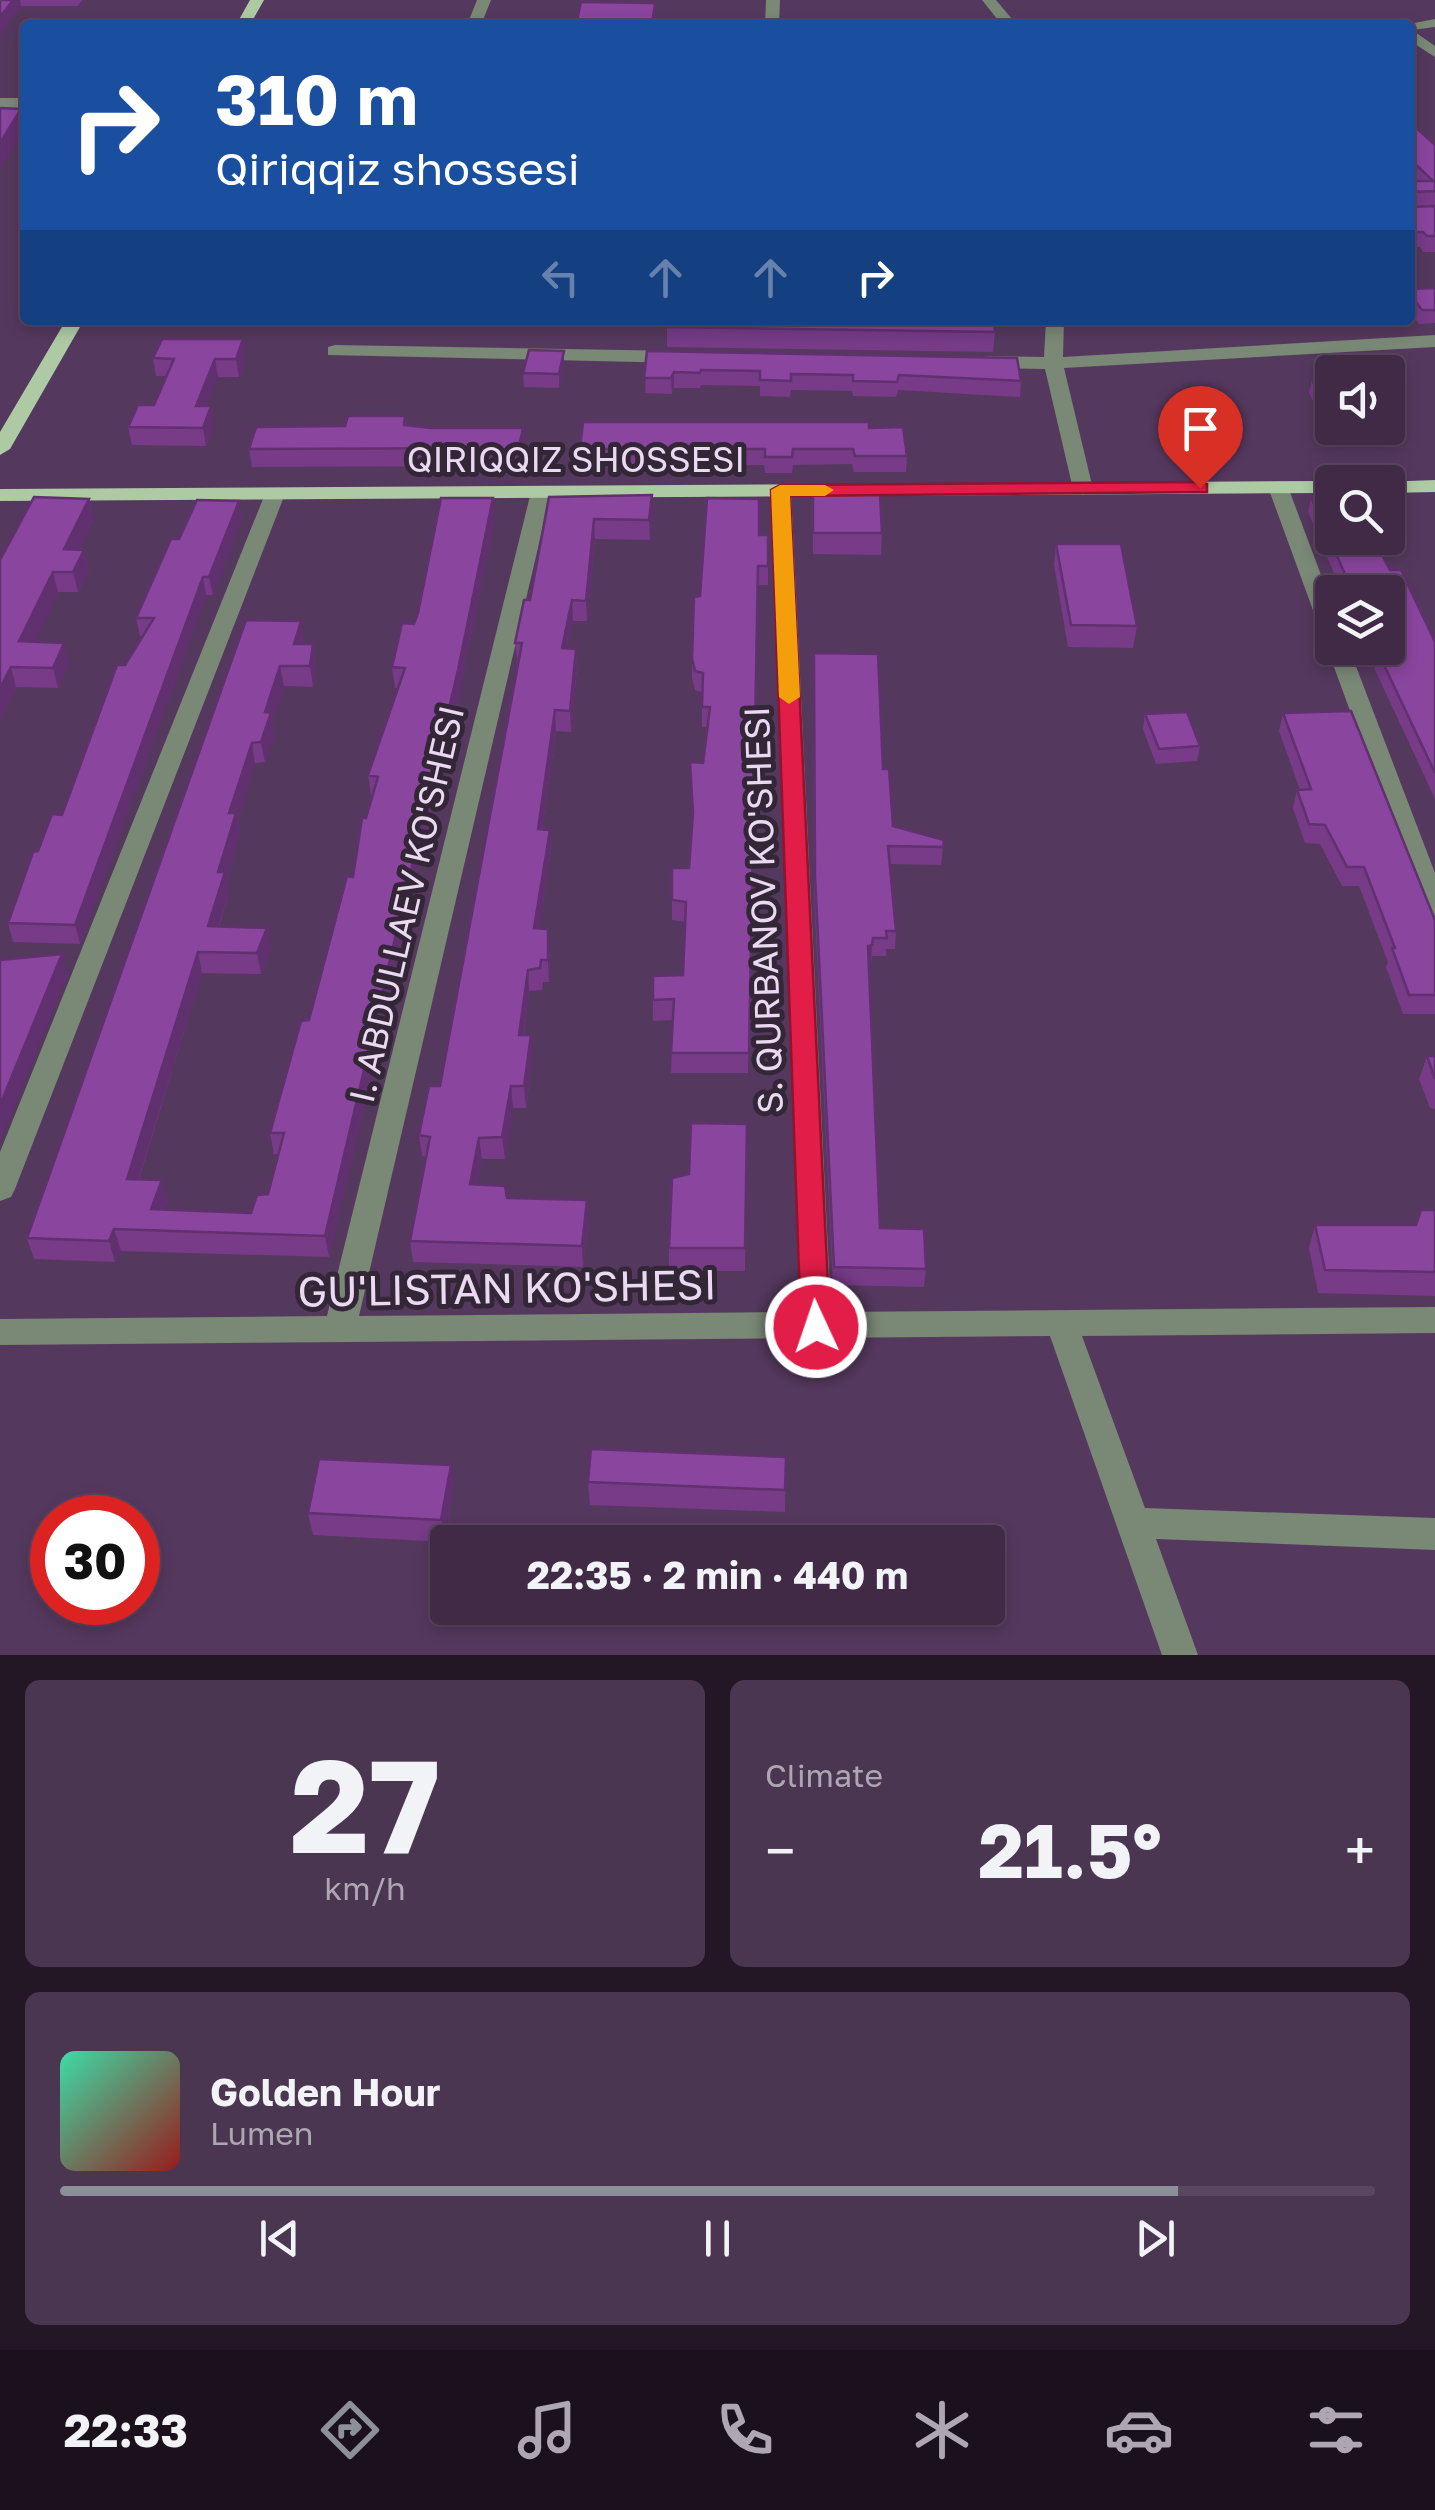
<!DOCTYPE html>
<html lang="en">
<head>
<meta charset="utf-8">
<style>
  body { margin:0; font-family:"Golos Text",sans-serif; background:#4b3651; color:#f1f3f6; height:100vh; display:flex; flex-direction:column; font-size:38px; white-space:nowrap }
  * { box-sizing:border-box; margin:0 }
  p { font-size:32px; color:#aea7b3 }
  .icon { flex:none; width:55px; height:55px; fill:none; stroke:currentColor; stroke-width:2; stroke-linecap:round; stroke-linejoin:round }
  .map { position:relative; height:1655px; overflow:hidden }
  .details { display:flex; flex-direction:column; gap:25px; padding:25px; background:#231726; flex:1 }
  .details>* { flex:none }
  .hud { position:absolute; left:20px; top:20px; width:1395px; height:305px; border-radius:10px; box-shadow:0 5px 15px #0003,0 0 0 2px #59465f; background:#1a4fa0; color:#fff; overflow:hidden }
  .fabs { position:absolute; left:1315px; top:355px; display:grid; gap:20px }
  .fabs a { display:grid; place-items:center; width:90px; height:90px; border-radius:10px; background:#402a46; box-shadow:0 5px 15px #0003,0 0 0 2px #59465f; font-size:50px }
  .speed { position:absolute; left:30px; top:1495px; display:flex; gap:20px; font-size:50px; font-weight:700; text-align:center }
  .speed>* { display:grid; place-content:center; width:130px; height:130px; border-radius:50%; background:#402a46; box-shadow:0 5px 15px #0003,0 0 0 2px #59465f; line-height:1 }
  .speed .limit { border:15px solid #d22; background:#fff; color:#111 }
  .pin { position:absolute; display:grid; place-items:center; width:85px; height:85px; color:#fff; margin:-102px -42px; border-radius:50% 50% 50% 0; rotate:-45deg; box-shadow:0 0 10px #0007 }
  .pin .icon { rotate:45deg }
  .me { position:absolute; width:110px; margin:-55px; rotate:357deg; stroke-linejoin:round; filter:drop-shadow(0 0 8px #0008) }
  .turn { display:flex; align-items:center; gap:35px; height:210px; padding:0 30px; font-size:45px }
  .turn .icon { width:130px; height:130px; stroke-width:2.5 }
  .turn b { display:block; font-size:70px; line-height:85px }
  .lanes { display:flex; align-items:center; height:95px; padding:0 30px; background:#0003; justify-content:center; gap:50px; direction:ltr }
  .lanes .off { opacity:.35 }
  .big { font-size:75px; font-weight:700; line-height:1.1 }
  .details .widget { flex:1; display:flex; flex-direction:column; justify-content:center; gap:15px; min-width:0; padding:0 35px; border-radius:15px; background:#4b3651 }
  .details .dial { align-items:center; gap:0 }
  .dial b { font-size:130px; line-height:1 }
  .song { display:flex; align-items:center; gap:30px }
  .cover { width:120px; height:120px; border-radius:15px; background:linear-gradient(135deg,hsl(160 70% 55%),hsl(0 70% 35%)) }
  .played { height:10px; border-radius:5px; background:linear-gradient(90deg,#8c9099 85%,#59465f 85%) }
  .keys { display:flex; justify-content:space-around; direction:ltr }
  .heat { display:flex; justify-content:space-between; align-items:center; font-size:55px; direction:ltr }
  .details .tiles { flex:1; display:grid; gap:25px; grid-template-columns:1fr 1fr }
  .widget:last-child { grid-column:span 2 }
  .trip { position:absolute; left:430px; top:1525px; width:575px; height:100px; border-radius:10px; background:#402a46; box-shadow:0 5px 15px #0003,0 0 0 2px #59465f; font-weight:700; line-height:100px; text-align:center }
  .tab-bar { display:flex; height:160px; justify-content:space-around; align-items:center; background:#1a111c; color:#aea7b3 }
  .tab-bar .icon { width:70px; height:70px }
  .tab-bar .current { color:#8c9099 }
  .tab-bar b { font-size:45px; color:#f1f3f6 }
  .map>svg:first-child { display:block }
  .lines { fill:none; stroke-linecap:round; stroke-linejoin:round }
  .minor { fill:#7a8876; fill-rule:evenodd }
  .major { fill:#adcaa4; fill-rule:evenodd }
  .wall { fill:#773b88 }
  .shaded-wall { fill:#61306f }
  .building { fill:#8a459e; stroke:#61306f; stroke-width:2.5 }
  .route { fill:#e11d48; stroke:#92132f; stroke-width:2.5 }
  .slow { fill:#f59e0b }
  .labels { text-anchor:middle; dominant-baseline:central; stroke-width:10; stroke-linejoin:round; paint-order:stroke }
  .street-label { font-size:35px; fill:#ead9f0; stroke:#332637 }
  .near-street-label { font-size:42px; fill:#ead9f0; stroke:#332637 }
</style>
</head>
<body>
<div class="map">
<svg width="1435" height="1655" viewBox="0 0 1435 1655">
  <rect width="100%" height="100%" fill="#55385e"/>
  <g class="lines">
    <path class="minor" d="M 477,0 L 491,0 L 481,25 L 467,25 Z
      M 766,0 L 780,0 L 779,25 L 765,25 Z
      M 982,0 L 996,0 L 1017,25 L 1002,25 Z
      M 1435,19 L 1435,27 L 1412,30 L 1435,46 L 1435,57 L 1410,41 L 1410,25 L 1404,25 Z
      M 0,98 L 25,98 L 25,108 L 0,108 Z
      M 1046,320 L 1064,320 L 1063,357 L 1435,335 L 1435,347 L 1064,368 L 1093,489 L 1083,495 L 1073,489 L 1045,369 L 986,368 L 977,362 L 986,356 L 1044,357 Z
      M 335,345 L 681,351 L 690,357 L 681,363 L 328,355 L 328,347 Z
      M 1278,481 L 1288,487 L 1332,604 L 1332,639 L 1321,632 L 1268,487 Z
      M 781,485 L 791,491 L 831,1312 L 1435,1307 L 1435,1333 L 1082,1336 L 1145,1508 L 1435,1518 L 1435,1550 L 1156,1539 L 1198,1655 L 1162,1655 L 1050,1336 L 0,1345 L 0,1319 L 327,1316 L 531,492 L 541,486 L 551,492 L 359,1316 L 800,1312 L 771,491 Z
      M 275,488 L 285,494 L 15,1189 L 11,1197 L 0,1201 L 0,1152 L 265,494 Z
      M 1330,643 L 1332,648 L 1349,648 L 1435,873 L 1435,916 L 1426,913 L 1422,907 L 1327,648 Z"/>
    <path class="major" d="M 250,0 L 264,0 L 250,25 L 236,25 Z
      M 66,320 L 84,320 L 10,449 L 0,455 L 0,432 Z
      M 1435,480 L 1435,492 L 1388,493 L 1388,482 L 1381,482 Z
      M 1332,481 L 1339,482 L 1332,482 L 1332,493 L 0,501 L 0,489 Z"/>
  </g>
  <path class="wall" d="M 0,0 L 82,0 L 78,6 L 21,6 Z
    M 1410,122 L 1435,145 L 1435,252 L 1423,252 L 1420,247 L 1410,247 L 1410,181 L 1414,181 L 1410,177 Z
    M 1435,288 L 1435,323 L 1419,324 L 1410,311 L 1410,289 Z
    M 272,320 L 309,320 L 307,326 L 273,325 Z
    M 576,320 L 625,320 L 624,322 Z
    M 667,327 L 995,332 L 993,352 L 667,347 Z
    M 647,351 L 1021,381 L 1020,397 L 898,390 L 896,397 L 853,396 L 852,391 L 791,390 L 790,397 L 760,396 L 760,386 L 701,385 L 700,388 L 674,388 L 672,394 L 645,393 Z
    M 246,357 L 239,377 L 218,377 L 206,406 L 211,406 L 214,425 L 206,446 L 132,445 L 128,427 L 154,405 L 167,376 L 156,376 L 153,358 Z
    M 564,365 L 559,388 L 524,387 L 523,373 Z
    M 1388,377 L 1400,397 L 1397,411 L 1388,411 Z
    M 1332,379 L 1332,413 L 1320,414 L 1309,393 L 1312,380 Z
    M 405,416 L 406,425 L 431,428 L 523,428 L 524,446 L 519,474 L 491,474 L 490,466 L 252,467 L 249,449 L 345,426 Z
    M 869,428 L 907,456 L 906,472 L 854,472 L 852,464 L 793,465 L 792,473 L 765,473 L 764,465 L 667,465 L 666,473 L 643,473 L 643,465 L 581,465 L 580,449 Z
    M 813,495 L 882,533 L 881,555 L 813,554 Z
    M 549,497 L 653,515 L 650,540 L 595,539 L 587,621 L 573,621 L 567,649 L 576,649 L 577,669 L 571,732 L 556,731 L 542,830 L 550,830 L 551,851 L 539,929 L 550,950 L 549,982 L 543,982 L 542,990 L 529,991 L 524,1035 L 533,1056 L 526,1108 L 513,1108 L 505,1159 L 482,1159 L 477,1185 L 507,1198 L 588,1222 L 583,1267 L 413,1262 L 410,1241 L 426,1157 L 422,1156 L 419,1135 L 440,1086 L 518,663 L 515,643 L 530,600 Z
    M 1311,497 L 1390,570 L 1435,642 L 1435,799 L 1365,648 L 1388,648 L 1388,592 L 1342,592 L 1308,512 Z
    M 89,499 L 94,519 L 78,550 L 84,550 L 89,570 L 78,592 L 58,592 L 34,641 L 69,663 L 58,688 L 16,687 L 0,720 L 0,560 Z
    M 242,518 L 213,595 L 206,595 L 80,944 L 13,942 L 8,923 L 38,851 L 62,815 L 125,665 L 143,636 L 140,636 L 136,618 L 179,539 Z
    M 495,518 L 460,690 L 329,1257 L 121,1251 L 115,1262 L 34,1259 L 27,1238 L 246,620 L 304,641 L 303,644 L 313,644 L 316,664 L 313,687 L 284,686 L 272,721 L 275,733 L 265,762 L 255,763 L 238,820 L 240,834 L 227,879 L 229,893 L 219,927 L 267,928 L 271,949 L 261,974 L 202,973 L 139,1179 L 162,1180 L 168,1201 L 164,1210 L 251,1213 L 268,1194 L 279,1154 L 274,1154 L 270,1133 L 309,1020 L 353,877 L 373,796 L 371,795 L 368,775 L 398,688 L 395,688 L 392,667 L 414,624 Z
    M 759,535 L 768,566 L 768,585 L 758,585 L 748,1073 L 671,1073 L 673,1020 L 653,1021 L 653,1000 L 683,975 L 685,922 L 672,920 L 672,868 L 689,868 L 693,821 L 690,762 L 703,763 L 707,727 L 702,727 L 702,692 L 695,690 L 692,678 L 692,658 L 700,596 Z
    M 1056,544 L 1137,626 L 1133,648 L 1068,647 L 1054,565 Z
    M 813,670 L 883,769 L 893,826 L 944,840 L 941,865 L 890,864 L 896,931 L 895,949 L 886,949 L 886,956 L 872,956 L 871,963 L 869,963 L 880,1228 L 926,1269 L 924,1287 L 833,1285 L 814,894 Z
    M 1283,713 L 1435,920 L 1435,1014 L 1403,1014 L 1386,967 L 1388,962 L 1359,886 L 1342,886 L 1320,844 L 1305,843 L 1293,808 L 1297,790 L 1300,790 L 1279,731 Z
    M 1145,714 L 1200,746 L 1197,761 L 1156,764 L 1143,729 Z
    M 1427,1056 L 1435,1056 L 1435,1109 L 1430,1108 L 1419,1079 Z
    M 747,1124 L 745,1271 L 669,1271 L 669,1248 L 689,1174 Z
    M 1435,1210 L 1435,1296 L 1318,1293 L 1309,1248 L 1315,1225 L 1416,1225 Z
    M 786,1457 L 785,1512 L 590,1505 L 588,1482 Z
    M 454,1488 L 445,1542 L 313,1535 L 308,1513 Z"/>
  <path class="shaded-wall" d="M 13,0 L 20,0 L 21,6 L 0,35 L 0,17 Z
    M 21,109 L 25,127 L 0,168 L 0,143 Z
    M 243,339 L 246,357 L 239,377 L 236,359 Z
    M 564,351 L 564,365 L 559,388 L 559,374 Z
    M 215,359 L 218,377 L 199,424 L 196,406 Z
    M 674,372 L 674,388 L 672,394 L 671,378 Z
    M 211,406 L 214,425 L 206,446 L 203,428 Z
    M 523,428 L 524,446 L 519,474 L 517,456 Z
    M 652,495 L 653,515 L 650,540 L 649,520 Z
    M 493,498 L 495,518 L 460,690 L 329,1257 L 325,1236 Z
    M 89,499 L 94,519 L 69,569 L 64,549 Z
    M 239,501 L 242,518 L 213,595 L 209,577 Z
    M 594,519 L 595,539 L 587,621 L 586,601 Z
    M 84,550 L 89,570 L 78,592 L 73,572 Z
    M 53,572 L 58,592 L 25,661 L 19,641 Z
    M 203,577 L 206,595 L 80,944 L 75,925 Z
    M 572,600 L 573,621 L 564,669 L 562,648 Z
    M 301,621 L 304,641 L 297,664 L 294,644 Z
    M 64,643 L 69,663 L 58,688 L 53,668 Z
    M 313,644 L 316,664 L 313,687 L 310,666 Z
    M 576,649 L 577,669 L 571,732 L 570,711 Z
    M 280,666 L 284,686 L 272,721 L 275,733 L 265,762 L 261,742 L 265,712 Z
    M 11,667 L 16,687 L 0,720 L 0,688 Z
    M 555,710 L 556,731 L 539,851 L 538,829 Z
    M 252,743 L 255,763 L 238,820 L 240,834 L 227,879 L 229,893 L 212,947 L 208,926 L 218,872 L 229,813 Z
    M 550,830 L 551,851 L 536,950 L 534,928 Z
    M 267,928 L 271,949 L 261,974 L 257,953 Z
    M 548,929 L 550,950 L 549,982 L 548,960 Z
    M 872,945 L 871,963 L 867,964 L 868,946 Z
    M 198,952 L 202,973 L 132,1200 L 127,1179 Z
    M 62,954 L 68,974 L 0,1142 L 0,1105 Z
    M 528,970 L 529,991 L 521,1056 L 519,1035 Z
    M 531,1035 L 533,1056 L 526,1108 L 524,1086 Z
    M 511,1086 L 513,1108 L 505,1159 L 502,1137 Z
    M 479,1138 L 482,1159 L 473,1206 L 470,1184 Z
    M 162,1180 L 168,1201 L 157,1230 L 151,1209 Z
    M 587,1200 L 588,1222 L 583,1267 L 582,1246 Z
    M 114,1229 L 121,1251 L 115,1262 L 109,1241 Z
    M 451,1465 L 454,1488 L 445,1542 L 441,1520 Z"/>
  <path class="building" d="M 0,0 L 13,0 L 0,17 Z
    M 581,2 L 655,3 L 652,25 L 576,25 Z
    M 0,108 L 21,109 L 0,143 Z
    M 1410,122 L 1435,145 L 1435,191 L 1411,192 L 1411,207 L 1435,206 L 1435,236 L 1427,236 L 1423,232 L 1410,232 L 1410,181 L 1433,181 L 1410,159 Z
    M 1435,288 L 1435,310 L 1422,310 L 1410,294 L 1410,289 Z
    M 668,320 L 994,320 L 995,332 L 667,327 Z
    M 162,339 L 243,339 L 236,359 L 215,359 L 196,406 L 211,406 L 203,428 L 128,427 L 138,405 L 154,405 L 174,359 L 153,358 Z
    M 529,350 L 564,351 L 559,374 L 523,373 Z
    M 647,351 L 1017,358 L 1021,381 L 899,375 L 897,382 L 853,381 L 853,375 L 791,374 L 791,381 L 760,380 L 760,371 L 701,370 L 700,373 L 674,372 L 671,378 L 644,378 Z
    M 1388,377 L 1400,397 L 1388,397 Z
    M 1332,379 L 1332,399 L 1323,400 L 1312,380 Z
    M 348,416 L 405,416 L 404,425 L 431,428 L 523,428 L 517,456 L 489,456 L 490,448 L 249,449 L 256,427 L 345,426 Z
    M 583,422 L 869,422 L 869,428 L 903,427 L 907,456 L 855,456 L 853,449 L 793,449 L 792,457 L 765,457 L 765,449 L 667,449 L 666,457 L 643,457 L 643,449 L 580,449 Z
    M 880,494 L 882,533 L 813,533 L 813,495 Z
    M 652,495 L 649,520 L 594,519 L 586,601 L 572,600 L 562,648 L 576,649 L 570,711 L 555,710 L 538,829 L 550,830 L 534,928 L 548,929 L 548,960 L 541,960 L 540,968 L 528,970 L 519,1035 L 531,1035 L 524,1086 L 511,1086 L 502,1137 L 479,1138 L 470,1184 L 505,1186 L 507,1198 L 587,1200 L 582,1246 L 410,1241 L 430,1137 L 419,1135 L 429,1086 L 440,1086 L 522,643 L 515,643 L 524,600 L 530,600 L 549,497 Z
    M 34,497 L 89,499 L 64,549 L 84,550 L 73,572 L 53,572 L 19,641 L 64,643 L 53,668 L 11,667 L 0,688 L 0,560 Z
    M 1311,497 L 1332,497 L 1332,538 L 1373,538 L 1390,570 L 1401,570 L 1435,642 L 1435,773 L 1376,648 L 1388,648 L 1388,592 L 1350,592 L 1344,581 L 1348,581 Z
    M 441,498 L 493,498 L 458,670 L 325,1236 L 114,1229 L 109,1241 L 27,1238 L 246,620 L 301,621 L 294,644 L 313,644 L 310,666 L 280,666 L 265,712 L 271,713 L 261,742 L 252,743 L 229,813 L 236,813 L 218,872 L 225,872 L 208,926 L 267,928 L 257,953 L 198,952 L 127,1179 L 162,1180 L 151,1209 L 251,1213 L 257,1195 L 268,1194 L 284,1133 L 270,1133 L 301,1021 L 309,1020 L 347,876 L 353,877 L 362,818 L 366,818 L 378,777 L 368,775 L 405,668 L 392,667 L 398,641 L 402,623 L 414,624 L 418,613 Z
    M 707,498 L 759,499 L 759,535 L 768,535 L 768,566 L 758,566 L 749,1053 L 671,1053 L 674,999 L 653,1000 L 653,976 L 683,975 L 686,902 L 672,900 L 672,868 L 689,868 L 693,813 L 690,762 L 703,763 L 710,707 L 702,707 L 703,673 L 695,671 L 692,658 L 694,597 L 700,596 Z
    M 197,500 L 239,501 L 209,577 L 203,577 L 75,925 L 8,923 L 33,852 L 38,851 L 52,814 L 62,815 L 117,665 L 125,665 L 154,618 L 136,618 L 171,539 L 179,539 Z
    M 1056,544 L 1121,544 L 1137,626 L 1071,625 Z
    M 814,653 L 878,654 L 883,769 L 889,769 L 893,826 L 944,840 L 943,847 L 888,846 L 896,931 L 886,931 L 887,938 L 873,938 L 872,945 L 868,946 L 880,1228 L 924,1229 L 926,1269 L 834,1267 L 815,876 Z
    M 1351,711 L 1435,920 L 1435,995 L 1409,995 L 1392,948 L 1395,948 L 1364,867 L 1347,867 L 1325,825 L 1309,824 L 1297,790 L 1311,789 L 1283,713 Z
    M 1187,712 L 1200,746 L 1159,749 L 1145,714 Z
    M 62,954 L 0,1105 L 0,960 Z
    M 1427,1056 L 1435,1056 L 1435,1079 Z
    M 691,1123 L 747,1124 L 745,1248 L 669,1248 L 672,1178 L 689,1174 Z
    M 1421,1210 L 1435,1210 L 1435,1272 L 1325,1270 L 1315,1225 L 1416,1225 Z
    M 591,1449 L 786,1457 L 785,1490 L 588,1482 Z
    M 319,1459 L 451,1465 L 441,1520 L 308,1513 Z"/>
  <path class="route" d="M 1200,482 L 1207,484 L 1207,492 L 790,496 L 830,1327 L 826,1335 L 816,1339 L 806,1335 L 801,1327 L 771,490 L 780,485 Z"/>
  <path class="slow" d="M 780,485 L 825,485 L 834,490 L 825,496 L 790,496 L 800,697 L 789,704 L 779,697 L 771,490 Z"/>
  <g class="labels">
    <g class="street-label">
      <text x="576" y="459">QIRIQQIZ SHOSSESI</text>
      <text transform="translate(406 904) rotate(-77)">I. ABDULLAEV KO'SHESI</text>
      <text transform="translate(763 910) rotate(-92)">S. QURBANOV KO'SHESI</text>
    </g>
    <g class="near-street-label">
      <text transform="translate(507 1287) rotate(-1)">GU'LISTAN KO'SHESI</text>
    </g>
  </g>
</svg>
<div class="fabs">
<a><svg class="icon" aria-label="sound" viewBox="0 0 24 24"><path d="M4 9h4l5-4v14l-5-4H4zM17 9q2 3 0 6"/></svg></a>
<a><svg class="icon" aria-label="search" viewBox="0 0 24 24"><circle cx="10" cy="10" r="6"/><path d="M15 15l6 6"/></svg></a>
<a><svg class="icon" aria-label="layers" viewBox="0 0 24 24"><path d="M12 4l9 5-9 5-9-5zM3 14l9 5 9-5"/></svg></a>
</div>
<div class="speed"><div class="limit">30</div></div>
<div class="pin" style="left:1200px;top:488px;background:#d93025"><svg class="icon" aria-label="arrive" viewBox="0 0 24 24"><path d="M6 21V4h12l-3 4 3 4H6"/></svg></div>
<svg class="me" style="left:816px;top:1327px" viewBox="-20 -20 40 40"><circle r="17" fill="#e11d48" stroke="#fff" stroke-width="3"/><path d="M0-11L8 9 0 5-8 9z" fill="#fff"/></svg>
<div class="trip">22:35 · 2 min · 440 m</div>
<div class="hud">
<div class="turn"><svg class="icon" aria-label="right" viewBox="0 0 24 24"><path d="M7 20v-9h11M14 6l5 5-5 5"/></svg><div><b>310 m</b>Qiriqqiz shossesi</div></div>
<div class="lanes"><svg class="icon off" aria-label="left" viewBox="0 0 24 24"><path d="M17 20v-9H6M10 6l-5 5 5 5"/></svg><svg class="icon off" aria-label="ahead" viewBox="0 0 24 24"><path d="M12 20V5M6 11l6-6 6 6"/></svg><svg class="icon off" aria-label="ahead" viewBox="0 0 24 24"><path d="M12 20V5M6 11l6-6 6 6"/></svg><svg class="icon" aria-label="right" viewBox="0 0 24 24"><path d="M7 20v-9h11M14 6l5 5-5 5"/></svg></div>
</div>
</div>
<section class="details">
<div class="tiles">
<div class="widget dial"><b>27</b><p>km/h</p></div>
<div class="widget"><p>Climate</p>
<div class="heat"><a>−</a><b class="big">21.5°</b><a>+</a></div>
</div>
<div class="widget">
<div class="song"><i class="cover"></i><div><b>Golden Hour</b><p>Lumen</p></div></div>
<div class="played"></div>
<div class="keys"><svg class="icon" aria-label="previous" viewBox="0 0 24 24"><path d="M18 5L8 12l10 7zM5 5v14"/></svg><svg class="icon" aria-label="pause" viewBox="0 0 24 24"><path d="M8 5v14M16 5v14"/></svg><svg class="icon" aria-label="next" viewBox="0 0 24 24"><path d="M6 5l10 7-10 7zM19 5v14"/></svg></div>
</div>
</div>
</section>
<nav class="tab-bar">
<b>22:33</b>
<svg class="icon current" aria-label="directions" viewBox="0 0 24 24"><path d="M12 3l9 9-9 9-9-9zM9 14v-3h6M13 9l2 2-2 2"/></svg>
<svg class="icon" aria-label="music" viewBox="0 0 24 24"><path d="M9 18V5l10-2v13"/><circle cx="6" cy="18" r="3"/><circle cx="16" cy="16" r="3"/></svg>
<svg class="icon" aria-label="phone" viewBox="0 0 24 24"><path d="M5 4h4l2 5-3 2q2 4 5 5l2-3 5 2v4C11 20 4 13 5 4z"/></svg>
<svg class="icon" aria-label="climate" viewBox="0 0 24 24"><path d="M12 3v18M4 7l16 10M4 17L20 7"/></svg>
<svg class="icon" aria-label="car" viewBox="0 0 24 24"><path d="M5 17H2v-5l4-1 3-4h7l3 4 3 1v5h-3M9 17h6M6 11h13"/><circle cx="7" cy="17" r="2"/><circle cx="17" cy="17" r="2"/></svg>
<svg class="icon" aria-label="filters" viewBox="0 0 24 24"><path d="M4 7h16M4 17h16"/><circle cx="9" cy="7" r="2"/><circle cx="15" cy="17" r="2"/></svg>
</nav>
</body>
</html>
